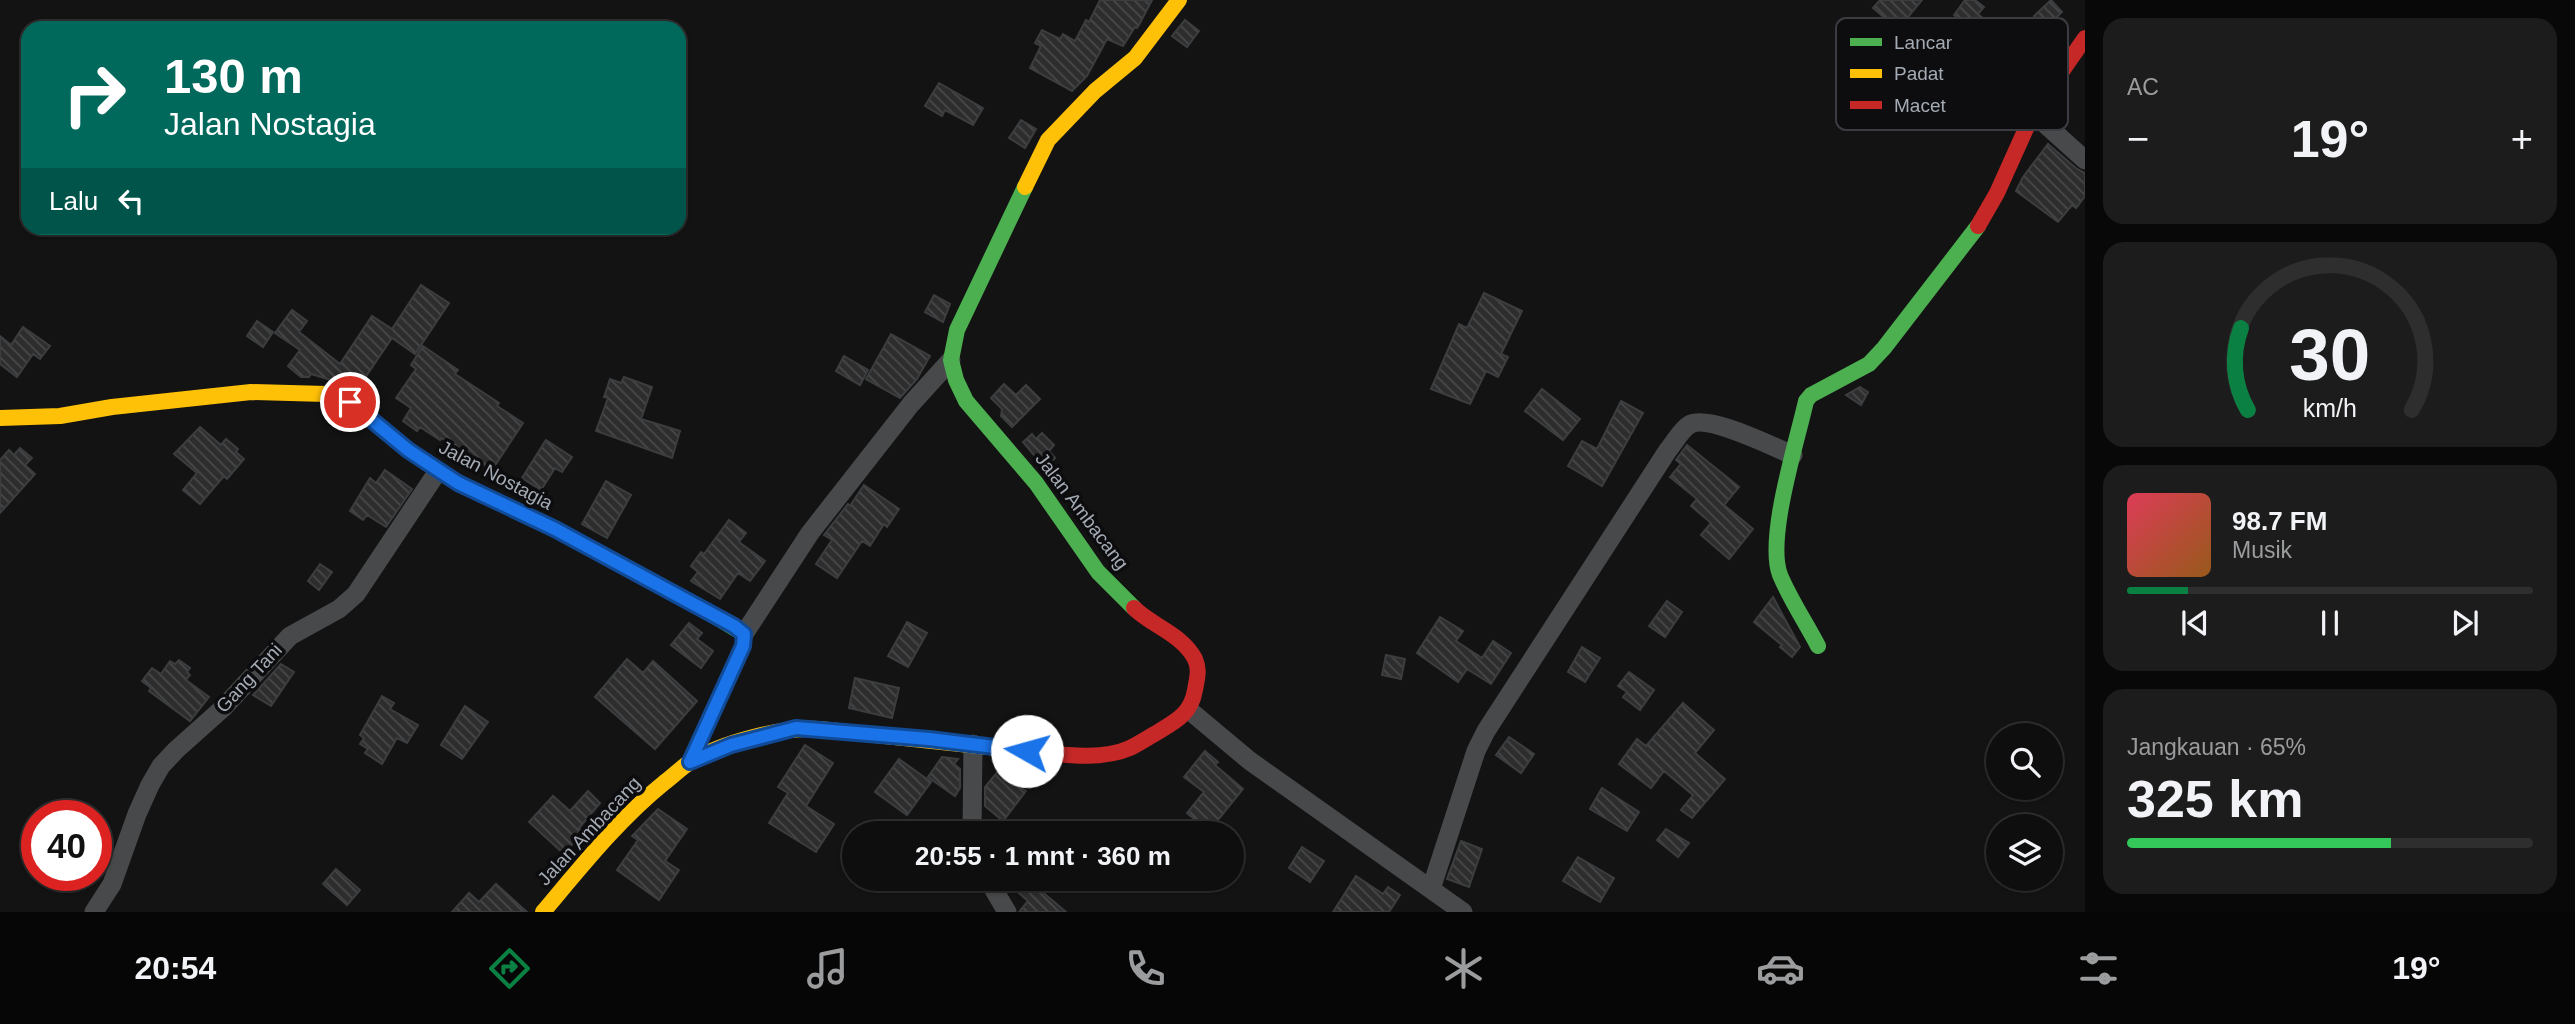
<!DOCTYPE html>
<html lang="id">
<head>
<meta charset="utf-8">
<style>
  body { margin:0; font-family:Helvetica,sans-serif; background:#1c1c1c; color:#f1f3f6; height:100vh; display:flex; flex-direction:column; font-size:26px; white-space:nowrap }
  * { box-sizing:border-box; margin:0 }
  p { font-size:23px; color:#9b9c9e }
  .icon { flex:none; width:38px; height:38px; fill:none; stroke:currentColor; stroke-width:2; stroke-linecap:round; stroke-linejoin:round }
  .map { position:relative; flex:1; overflow:hidden }
  .drawer { display:flex; flex-direction:column; gap:18px; padding:18px; background:#080808; width:490px }
  .drawer>* { flex:none }
  .top-card { position:absolute; left:21px; top:21px; width:665px; height:214px; border-radius:21px; box-shadow:0 2px 5px #0004,0 0 0 2px #2e2e2e; background:#00695c; color:#fff; overflow:hidden }
  .controls { position:absolute; left:1986px; top:723px; display:grid; gap:14px }
  .controls a { display:grid; place-items:center; width:77px; height:77px; border-radius:50%; background:#0e0e0e; box-shadow:0 2px 5px #0004,0 0 0 2px #2e2e2e; font-size:35px }
  .speed { position:absolute; left:21px; top:800px; display:flex; gap:14px; font-size:35px; font-weight:700; text-align:center }
  .speed>* { display:grid; place-content:center; width:91px; height:91px; border-radius:50%; background:#0e0e0e; box-shadow:0 2px 5px #0004,0 0 0 2px #2e2e2e; line-height:1 }
  .speed .limit { border:10px solid #d22; background:#fff; color:#111 }
  .pin { position:absolute; display:grid; place-items:center; width:60px; height:60px; color:#fff; margin:-30px; border:4px solid #fff; border-radius:50%; box-shadow:0 2px 7px #0007 }
  .me { position:absolute; width:77px; margin:-38px; rotate:277deg; stroke-linejoin:round; filter:drop-shadow(0 0 5px #0008) }
  .turn { display:flex; align-items:center; gap:24px; height:147px; padding:0 28px; font-size:32px }
  .turn .icon { width:91px; height:91px; stroke-width:2.5 }
  .turn b { display:block; font-size:49px; line-height:60px }
  .then { display:flex; align-items:center; height:66px; padding:0 28px; background:#0003; gap:14px; font-size:26px }
  .big { font-size:52px; font-weight:700; line-height:1.1 }
  .drawer .widget { flex:1; display:flex; flex-direction:column; justify-content:center; gap:10px; min-width:0; padding:0 24px; border-radius:21px; background:#1c1c1c }
  .drawer .dial { align-items:center; gap:0 }
  .dial svg { height:182px; overflow:visible; fill:none; stroke:#2e2e2e; stroke-width:7; stroke-linecap:round; text-anchor:middle }
  .dial text { fill:#f1f3f6; stroke:none }
  .song { display:flex; align-items:center; gap:21px }
  .cover { width:84px; height:84px; border-radius:10px; background:linear-gradient(135deg,hsl(350 70% 55%),hsl(30 70% 35%)) }
  .played { height:7px; border-radius:4px; background:linear-gradient(90deg,#0b8043 15%,#2e2e2e 15%) }
  .keys { display:flex; justify-content:space-around; direction:ltr }
  .heat { display:flex; justify-content:space-between; align-items:center; font-size:38px; direction:ltr }
  .charge { height:10px; border-radius:5px; background:linear-gradient(90deg,#34c759 65%,#2e2e2e 0) }
  .trip { position:absolute; left:842px; top:821px; width:402px; height:70px; border-radius:35px; background:#0e0e0e; box-shadow:0 2px 5px #0004,0 0 0 2px #2e2e2e; font-weight:700; line-height:70px; text-align:center }
  .dock { display:flex; height:112px; justify-content:space-around; align-items:center; background:#060606; color:#9b9c9e }
  .dock .icon { width:49px; height:49px }
  .dock .on { color:#0b8043 }
  .dock b { font-size:32px; color:#f1f3f6 }
  main { display:flex; flex:1; min-height:0 }
  .map>svg:first-child { display:block }
  .building { fill:url(#building-back-hatch); stroke:#3b3d3f; stroke-width:2 }
  .lines { fill:none; stroke-linecap:round; stroke-linejoin:round }
  .street { stroke:#47494b; stroke-width:19 }
  .fast { stroke:#4caf50; stroke-width:16 }
  .slow { stroke:#ffc107; stroke-width:16 }
  .jam { stroke:#c62828; stroke-width:16 }
  .route-casing { stroke:#114b97; stroke-width:18 }
  .route { stroke:#1a73e8; stroke-width:12 }
  .labels { text-anchor:middle; dominant-baseline:central; stroke-width:7; stroke-linejoin:round; paint-order:stroke }
  .street-label { font-size:19px; fill:#a4abb4; stroke:#0d0d0f }
  .key { fill:#0d0d0f; stroke:#3a3c41; stroke-width:2 }
  .key-label { font-size:19px; fill:#a4abb4 }
</style>
</head>
<body>
<main>
<div class="map">
<svg width="2085" height="912" viewBox="0 0 2085 912">
  <defs>
    <pattern id="building-back-hatch" width="6" height="6" patternUnits="userSpaceOnUse" patternTransform="scale(1.75)"><rect width="6" height="6" fill="#2d2d2e"/><path d="M-1 5l2 2M0 0l6 6M5-1l2 2" fill="none" stroke="#48494a"/></pattern>
  </defs>
  <rect width="100%" height="100%" fill="#131313"/>
  <path class="building" d="M 1100,0 L 1152,0 L 1139,25 L 1137,28 L 1135,27 L 1123,46 L 1107,39 L 1087,76 L 1072,91 L 1030,68 L 1041,46 L 1035,43 L 1042,30 L 1060,39 L 1063,34 L 1075,41 L 1086,20 L 1089,22 Z
    M 1880,0 L 1922,0 L 1898,29 L 1873,8 Z
    M 1965,0 L 1975,0 L 1984,7 L 1978,14 L 2010,41 L 1992,62 L 1979,51 L 1982,48 L 1978,44 L 1983,38 L 1954,15 Z
    M 2051,0 L 2062,12 L 2045,28 L 2034,16 Z
    M 1185,20 L 1199,31 L 1187,47 L 1172,36 Z
    M 939,83 L 983,108 L 973,125 L 945,110 L 942,116 L 925,106 Z
    M 1021,120 L 1036,129 L 1025,148 L 1009,138 Z
    M 2048,144 L 2077,169 L 2085,173 L 2085,196 L 2076,208 L 2072,205 L 2058,222 L 2016,191 L 2023,177 Z
    M 421,285 L 449,303 L 415,354 L 392,338 L 358,388 L 311,374 L 309,377 L 301,377 L 288,366 L 300,350 L 275,333 L 292,310 L 307,321 L 299,332 L 340,364 L 372,316 L 392,329 Z
    M 1484,293 L 1522,311 L 1501,354 L 1508,357 L 1498,377 L 1486,371 L 1470,404 L 1431,389 L 1459,324 L 1467,328 Z
    M 934,295 L 950,304 L 943,322 L 925,312 Z
    M 257,321 L 273,332 L 263,347 L 247,336 Z
    M 23,327 L 50,346 L 40,359 L 33,354 L 17,377 L 0,364 L 0,336 L 11,345 Z
    M 891,334 L 930,356 L 917,379 L 900,398 L 866,379 Z
    M 423,346 L 458,370 L 455,374 L 499,403 L 497,406 L 523,423 L 492,470 L 441,438 L 440,440 L 420,427 L 417,431 L 403,421 L 411,408 L 396,398 L 416,369 L 411,365 Z
    M 844,356 L 868,370 L 860,385 L 836,371 Z
    M 624,377 L 652,387 L 641,419 L 680,431 L 672,458 L 596,431 L 608,398 L 604,397 L 610,379 L 621,383 Z
    M 1004,384 L 1016,395 L 1026,385 L 1040,399 L 1012,427 L 1001,416 L 1002,409 L 991,398 Z
    M 1860,387 L 1868,392 L 1861,405 L 1846,395 Z
    M 1542,389 L 1580,419 L 1563,440 L 1525,411 Z
    M 1621,401 L 1643,413 L 1602,486 L 1568,466 L 1582,441 L 1597,449 Z
    M 200,427 L 221,445 L 226,439 L 238,449 L 236,452 L 244,459 L 227,479 L 224,476 L 200,504 L 183,490 L 197,473 L 174,454 Z
    M 1042,433 L 1054,445 L 1049,451 L 1055,458 L 1045,468 L 1023,442 L 1032,434 L 1036,439 Z
    M 546,440 L 572,457 L 562,472 L 555,468 L 541,490 L 522,478 Z
    M 1687,445 L 1739,487 L 1724,505 L 1753,529 L 1729,559 L 1701,535 L 1711,523 L 1691,506 L 1697,499 L 1670,477 L 1681,464 L 1676,460 Z
    M 20,448 L 32,458 L 25,465 L 35,474 L 0,513 L 0,460 L 9,450 L 14,455 Z
    M 385,470 L 412,489 L 386,527 L 367,515 L 363,520 L 350,511 L 370,478 L 376,483 Z
    M 606,481 L 631,495 L 607,538 L 582,524 Z
    M 864,485 L 899,509 L 887,527 L 884,524 L 870,546 L 862,541 L 837,578 L 816,564 L 832,540 L 824,535 L 848,504 L 850,506 Z
    M 729,520 L 746,533 L 739,542 L 765,561 L 750,581 L 738,573 L 720,599 L 691,581 L 698,572 L 691,566 L 701,552 L 704,554 Z
    M 320,564 L 332,572 L 319,590 L 308,581 Z
    M 1773,597 L 1800,647 L 1792,657 L 1780,647 L 1782,645 L 1754,622 Z
    M 1667,601 L 1682,612 L 1665,637 L 1649,626 Z
    M 1440,617 L 1463,631 L 1456,641 L 1482,658 L 1493,641 L 1511,653 L 1491,684 L 1467,669 L 1458,682 L 1417,653 Z
    M 907,622 L 927,633 L 908,667 L 888,656 Z
    M 689,623 L 702,633 L 697,639 L 713,651 L 701,668 L 671,645 Z
    M 1582,647 L 1600,658 L 1585,682 L 1568,672 Z
    M 1386,655 L 1405,659 L 1401,679 L 1382,675 Z
    M 627,659 L 643,673 L 653,661 L 697,701 L 655,749 L 595,697 Z
    M 179,660 L 190,668 L 187,672 L 190,675 L 186,680 L 209,697 L 190,721 L 149,691 L 151,688 L 142,681 L 152,668 L 161,674 L 170,661 L 175,664 Z
    M 281,664 L 294,672 L 271,706 L 253,695 Z
    M 1629,672 L 1654,690 L 1640,710 L 1623,697 L 1627,692 L 1618,686 Z
    M 855,678 L 899,688 L 892,718 L 849,708 Z
    M 382,696 L 394,703 L 390,709 L 418,725 L 407,743 L 397,738 L 382,764 L 365,753 L 368,749 L 360,744 L 364,738 L 360,735 Z
    M 1683,703 L 1714,730 L 1695,753 L 1725,779 L 1692,818 L 1681,810 L 1693,795 L 1664,771 L 1651,788 L 1619,764 L 1637,739 L 1646,746 Z
    M 465,706 L 488,722 L 462,759 L 441,745 Z
    M 1509,737 L 1534,754 L 1521,773 L 1496,755 Z
    M 805,745 L 833,763 L 806,806 L 834,824 L 816,852 L 769,823 L 788,793 L 778,787 Z
    M 1205,751 L 1218,762 L 1215,765 L 1243,789 L 1209,831 L 1187,813 L 1204,792 L 1184,777 Z
    M 942,757 L 958,759 L 954,764 L 960,769 L 960,788 L 955,796 L 928,777 Z
    M 899,759 L 931,782 L 907,815 L 875,792 Z
    M 999,770 L 1026,791 L 1003,821 L 985,806 L 985,787 Z
    M 1602,788 L 1639,812 L 1627,831 L 1590,809 Z
    M 588,791 L 600,803 L 579,828 L 583,832 L 564,854 L 529,822 L 553,796 L 570,811 Z
    M 658,809 L 687,829 L 665,861 L 679,870 L 659,900 L 617,870 L 638,840 L 632,836 Z
    M 1666,829 L 1689,843 L 1678,857 L 1657,840 Z
    M 1461,841 L 1482,849 L 1469,887 L 1447,879 Z
    M 1302,847 L 1324,861 L 1310,882 L 1289,868 Z
    M 1578,857 L 1614,878 L 1600,902 L 1563,881 Z
    M 336,869 L 360,890 L 347,905 L 323,884 Z
    M 1356,876 L 1383,894 L 1388,887 L 1400,895 L 1389,912 L 1333,912 Z
    M 1002,878 L 1026,878 L 1066,912 L 1019,912 L 1028,901 Z
    M 496,884 L 527,912 L 452,912 L 469,893 L 479,902 Z"/>
  <g class="lines">
    <path class="street" d="M 2033,113 L 2085,160
      M 744,634 L 810,533 L 911,404 L 951,360
      M 1189,710 L 1250,761 L 1463,912
      M 972,833 L 973,744
      M 987,878 L 1007,912
      M 1431,889 L 1476,751 L 1486,731 L 1668,450 C 1674,443 1681,430 1689,425 C 1706,413 1773,447 1793,455
      M 94,912 L 112,884 L 137,814 L 150,785 L 161,766 L 176,750 L 223,708 L 290,636 L 339,609 L 356,594 L 438,471"/>
    <path class="fast" d="M 1025,187 L 957,330 L 951,360 L 956,380 L 966,401 L 1036,483 L 1098,572 L 1134,608
      M 1818,646 C 1806,623 1790,599 1780,575 C 1766,538 1797,442 1806,401 L 1811,395 L 1869,364 L 1884,348 L 1978,226
      M 690,762 L 743,646 L 744,634 L 701,608"/>
    <path class="slow" d="M 1025,187 L 1048,140 L 1095,91 L 1135,58 L 1179,0
      M 0,418 L 60,416 L 112,407 L 251,392 L 326,394 L 350,402 L 369,418
      M 543,912 C 581,867 618,820 665,782 C 673,776 681,768 690,762 C 723,742 781,727 819,729 L 1045,753"/>
    <path class="jam" d="M 1978,226 L 1997,193 L 2033,113 L 2085,38
      M 369,418 L 408,450 L 458,483 L 555,529 L 701,608
      M 1045,753 C 1072,756 1105,759 1130,748 C 1140,743 1149,737 1158,732 C 1178,720 1191,713 1195,690 C 1197,678 1200,670 1195,659 C 1182,634 1152,626 1134,608"/>
  </g>
  <g class="lines">
    <g class="route-casing">
      <path id="route" d="M 350,402 L 408,450 L 458,483 L 555,529 L 734,626 L 744,634 L 743,646 L 690,762 L 731,745 L 796,728 L 929,739 L 1027,751"/>
    </g>
    <use href="#route" class="route"/>
  </g>
  <g class="labels">
    <g class="street-label">
      <text transform="translate(496 475) rotate(28)">Jalan Nostagia</text>
      <text transform="translate(1082 511) rotate(53)">Jalan Ambacang</text>
      <text transform="translate(249 678) rotate(-47)">Gang Tani</text>
      <text transform="translate(589 831) rotate(-47)">Jalan Ambacang</text>
    </g>
  </g>
  <rect x="1836" y="18" width="232" height="112" rx="10" class="key"/>
  <rect x="1850" y="38" width="32" height="8" fill="#4caf50"/>
  <rect x="1850" y="69" width="32" height="9" fill="#ffc107"/>
  <rect x="1850" y="101" width="32" height="8" fill="#c62828"/>
  <g class="key-label">
    <text x="1894" y="49">Lancar</text>
    <text x="1894" y="80">Padat</text>
    <text x="1894" y="112">Macet</text>
  </g>
</svg>
<div class="controls">
<a><svg class="icon" aria-label="search" viewBox="0 0 24 24"><circle cx="10" cy="10" r="6"/><path d="M15 15l6 6"/></svg></a>
<a><svg class="icon" aria-label="layers" viewBox="0 0 24 24"><path d="M12 4l9 5-9 5-9-5zM3 14l9 5 9-5"/></svg></a>
</div>
<div class="speed"><div class="limit">40</div></div>
<div class="pin" style="left:350px;top:402px;background:#d93025"><svg class="icon" aria-label="arrive" viewBox="0 0 24 24"><path d="M6 21V4h12l-3 4 3 4H6"/></svg></div>
<svg class="me" style="left:1027px;top:751px" viewBox="-20 -20 40 40"><circle r="19" fill="#fff"/><path d="M0-13L10 11 0 6-10 11z" fill="#1a73e8"/></svg>
<div class="trip">20:55 · 1 mnt · 360 m</div>
<div class="top-card">
<div class="turn"><svg class="icon" aria-label="right" viewBox="0 0 24 24"><path d="M7 20v-9h11M14 6l5 5-5 5"/></svg><div><b>130 m</b>Jalan Nostagia</div></div>
<div class="then">Lalu<svg class="icon" aria-label="left" viewBox="0 0 24 24"><path d="M17 20v-9H6M10 6l-5 5 5 5"/></svg></div>
</div>
</div>
<section class="drawer">
<div class="widget"><p>AC</p>
<div class="heat"><a>−</a><b class="big">19°</b><a>+</a></div>
</div>
<div class="widget dial"><svg viewBox="0 0 100 80">
<path d="M14 69A42 42 0 1 1 86 69"/>
<path d="M14 69A42 42 0 0 1 11 33" stroke="#0b8043"/>
<text x="50" y="56" font-size="32" font-weight="700">30</text>
<text x="50" y="72" font-size="11">km/h</text>
</svg></div>
<div class="widget">
<div class="song"><i class="cover"></i><div><b>98.7 FM</b><p>Musik</p></div></div>
<div class="played"></div>
<div class="keys"><svg class="icon" aria-label="previous" viewBox="0 0 24 24"><path d="M18 5L8 12l10 7zM5 5v14"/></svg><svg class="icon" aria-label="pause" viewBox="0 0 24 24"><path d="M8 5v14M16 5v14"/></svg><svg class="icon" aria-label="next" viewBox="0 0 24 24"><path d="M6 5l10 7-10 7zM19 5v14"/></svg></div>
</div>
<div class="widget"><p>Jangkauan · 65%</p><b class="big">325 km</b><div class="charge"></div></div>
</section>
</main>
<nav class="dock">
<b>20:54</b>
<svg class="icon on" aria-label="directions" viewBox="0 0 24 24"><path d="M12 3l9 9-9 9-9-9zM9 14v-3h6M13 9l2 2-2 2"/></svg>
<svg class="icon" aria-label="music" viewBox="0 0 24 24"><path d="M9 18V5l10-2v13"/><circle cx="6" cy="18" r="3"/><circle cx="16" cy="16" r="3"/></svg>
<svg class="icon" aria-label="phone" viewBox="0 0 24 24"><path d="M5 4h4l2 5-3 2q2 4 5 5l2-3 5 2v4C11 20 4 13 5 4z"/></svg>
<svg class="icon" aria-label="climate" viewBox="0 0 24 24"><path d="M12 3v18M4 7l16 10M4 17L20 7"/></svg>
<svg class="icon" aria-label="car" viewBox="0 0 24 24"><path d="M5 17H2v-5l4-1 3-4h7l3 4 3 1v5h-3M9 17h6M6 11h13"/><circle cx="7" cy="17" r="2"/><circle cx="17" cy="17" r="2"/></svg>
<svg class="icon" aria-label="filters" viewBox="0 0 24 24"><path d="M4 7h16M4 17h16"/><circle cx="9" cy="7" r="2"/><circle cx="15" cy="17" r="2"/></svg>
<b>19°</b>
</nav>
</body>
</html>
